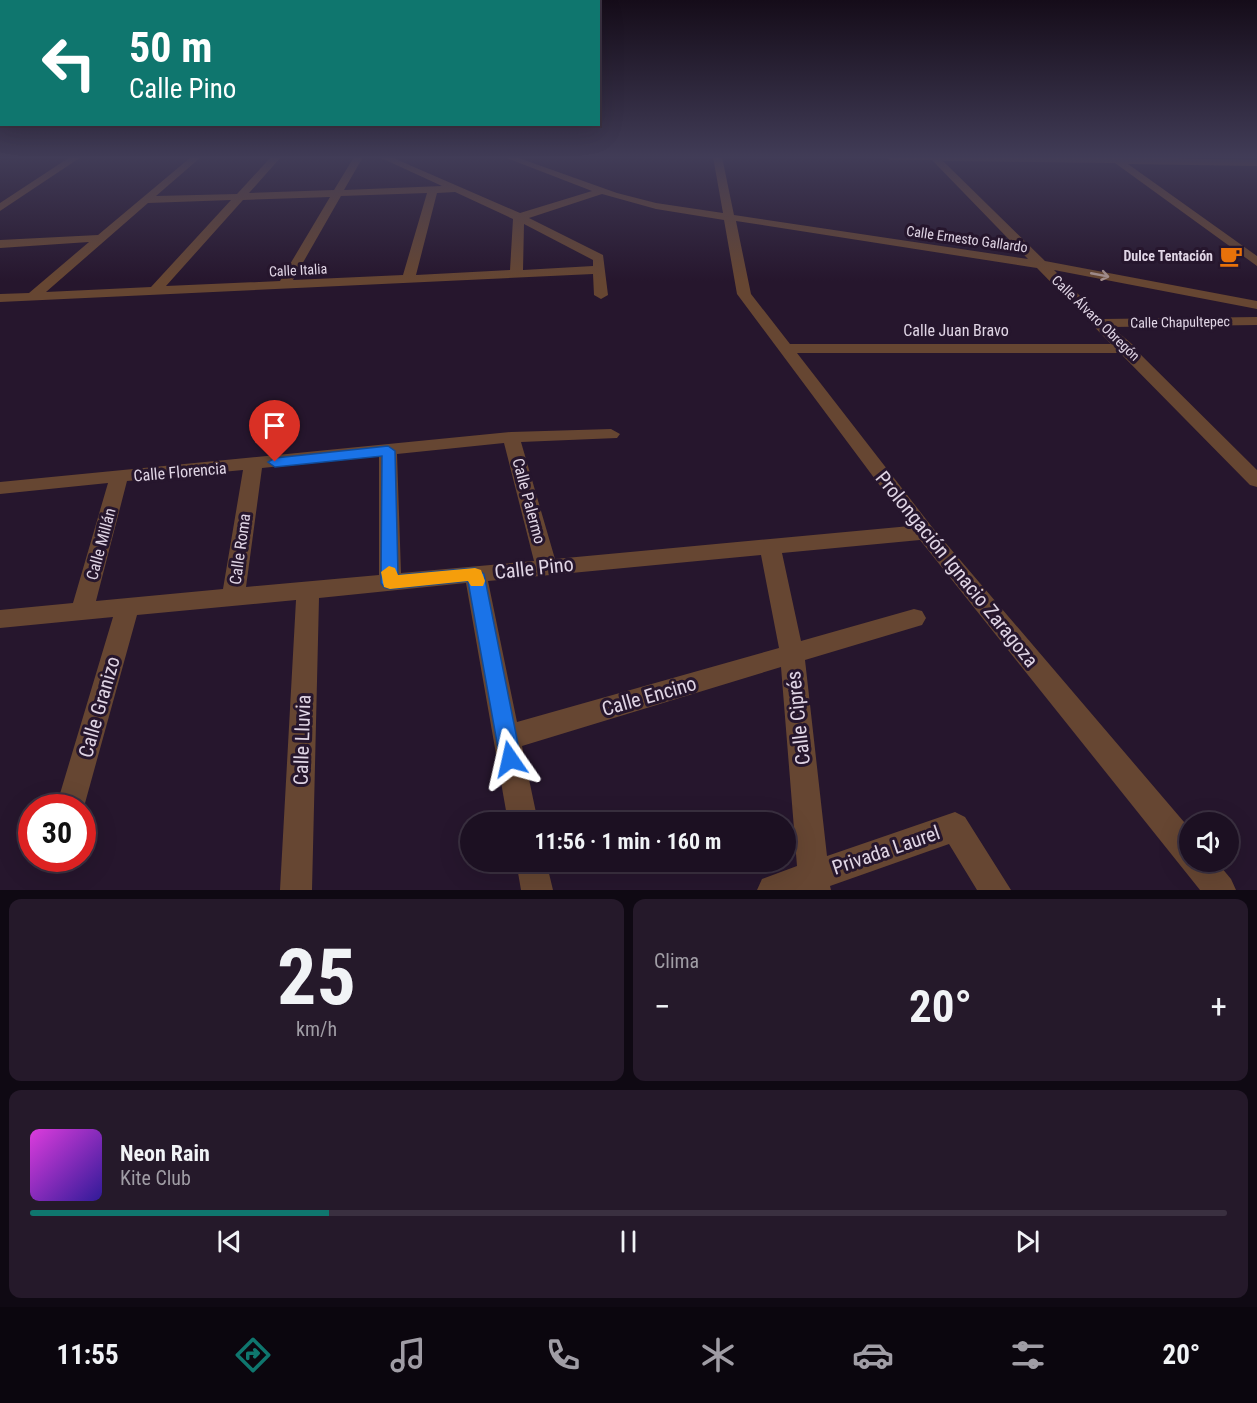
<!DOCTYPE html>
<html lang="es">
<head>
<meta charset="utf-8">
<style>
  body { margin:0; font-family:"Roboto Condensed",sans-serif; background:#25192a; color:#f1f3f6; height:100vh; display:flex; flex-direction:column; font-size:22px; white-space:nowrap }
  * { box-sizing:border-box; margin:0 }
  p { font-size:20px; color:#a09da5 }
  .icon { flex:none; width:33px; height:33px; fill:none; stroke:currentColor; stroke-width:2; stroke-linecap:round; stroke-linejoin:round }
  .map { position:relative; height:890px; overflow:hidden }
  .panel { display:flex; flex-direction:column; gap:9px; padding:9px; background:#0f0913; flex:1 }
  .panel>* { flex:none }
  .hud { position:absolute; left:0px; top:0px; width:600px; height:126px; box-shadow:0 6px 24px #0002,0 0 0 2px #3a3040; background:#0f766e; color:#fff; overflow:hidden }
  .buttons { position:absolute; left:1179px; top:812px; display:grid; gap:12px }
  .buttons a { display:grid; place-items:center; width:60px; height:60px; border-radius:50%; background:#1c1022; box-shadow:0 6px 24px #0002,0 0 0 2px #3a3040; font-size:30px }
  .speed { position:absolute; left:18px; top:794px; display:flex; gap:12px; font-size:30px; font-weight:700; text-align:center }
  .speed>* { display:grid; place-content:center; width:78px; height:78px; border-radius:50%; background:#1c1022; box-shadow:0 6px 24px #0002,0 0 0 2px #3a3040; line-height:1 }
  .speed .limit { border:9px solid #d22; background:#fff; color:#111 }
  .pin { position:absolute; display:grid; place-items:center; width:51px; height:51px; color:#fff; margin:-62px -26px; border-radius:50% 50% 50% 0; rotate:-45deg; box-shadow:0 0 6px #0007 }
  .pin .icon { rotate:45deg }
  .me { position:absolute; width:66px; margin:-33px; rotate:349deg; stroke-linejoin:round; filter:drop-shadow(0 0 4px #0008) }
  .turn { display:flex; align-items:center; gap:21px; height:126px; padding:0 30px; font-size:27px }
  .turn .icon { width:78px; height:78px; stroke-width:2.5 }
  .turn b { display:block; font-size:42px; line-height:51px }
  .big { font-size:45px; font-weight:700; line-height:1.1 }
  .panel .widget { flex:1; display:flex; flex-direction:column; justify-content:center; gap:9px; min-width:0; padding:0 21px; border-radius:12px; background:#25192a }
  .panel .dial { align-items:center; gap:0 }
  .dial b { font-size:78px; line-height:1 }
  .song { display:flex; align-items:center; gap:18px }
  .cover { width:72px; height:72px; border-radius:9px; background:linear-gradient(135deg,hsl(300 70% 55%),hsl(250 70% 35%)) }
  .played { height:6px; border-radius:3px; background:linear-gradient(90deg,#0f766e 25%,#3a3040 25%) }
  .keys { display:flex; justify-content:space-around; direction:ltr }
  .heat { display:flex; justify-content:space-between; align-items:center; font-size:33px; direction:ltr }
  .panel .tiles { flex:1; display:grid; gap:9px; grid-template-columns:1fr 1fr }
  .widget:last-child { grid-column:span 2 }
  .trip { position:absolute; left:460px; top:812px; width:336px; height:60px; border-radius:30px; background:#1c1022; box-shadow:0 6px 24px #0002,0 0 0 2px #3a3040; font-weight:700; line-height:60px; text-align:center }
  .dock { display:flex; height:96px; justify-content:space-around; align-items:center; background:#0b060e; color:#a09da5 }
  .dock .icon { width:42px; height:42px }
  .dock .current { color:#0f766e }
  .dock b { font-size:27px; color:#f1f3f6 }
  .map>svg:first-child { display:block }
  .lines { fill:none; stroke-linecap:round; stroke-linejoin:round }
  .minor { fill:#664632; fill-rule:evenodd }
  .oneway { stroke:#a38e8c }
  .route { fill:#1a73e8; stroke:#114b97; stroke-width:1.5 }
  .slow { fill:#f59e0b }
  .labels { text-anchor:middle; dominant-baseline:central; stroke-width:6; stroke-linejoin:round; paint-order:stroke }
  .far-street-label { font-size:14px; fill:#e0d5e5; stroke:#26162d }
  .far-poi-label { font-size:14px; font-weight:bold; fill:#e0d5e5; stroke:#26162d; text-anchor:end }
  .street-label { font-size:16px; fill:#e0d5e5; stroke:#26162d }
  .near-street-label { font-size:20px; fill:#e0d5e5; stroke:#26162d }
</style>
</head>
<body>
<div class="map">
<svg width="1257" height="890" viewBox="0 0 1257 890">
  <rect width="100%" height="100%" fill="#26162d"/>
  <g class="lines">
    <path class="minor" d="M 70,157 L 81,157 L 0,211 L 0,203 Z
      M 191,157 L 201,157 L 156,196 L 237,194 L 271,157 L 281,157 L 249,193 L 334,190 L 354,157 L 363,157 L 344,190 L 442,186 L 379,157 L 391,157 L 520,213 L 592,191 L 504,157 L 516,157 L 617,193 L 656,203 L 723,213 L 713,157 L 722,157 L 734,215 L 1028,259 L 932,160 L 890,160 L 886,157 L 1117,157 L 1257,160 L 1257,166 L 1128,164 L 1257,256 L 1257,266 L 1115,163 L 943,161 L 1045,261 L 1257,301 L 1257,309 L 1054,270 L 1103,319 L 1257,317 L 1257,325 L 1112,327 L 1133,345 L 1135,349 L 1257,470 L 1257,487 L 1250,485 L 1120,353 L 797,353 L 932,527 L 1190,829 L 1190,861 L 1216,861 L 1231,879 L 1236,890 L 1200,890 L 920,540 L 782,553 L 801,641 L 914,609 L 922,611 L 926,618 L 922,625 L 805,660 L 827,856 L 955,812 L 965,817 L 1011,890 L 977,890 L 949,844 L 830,886 L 831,890 L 757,890 L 762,879 L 797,866 L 781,667 L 522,746 L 538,822 L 508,822 L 466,583 L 319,598 L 312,890 L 280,890 L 296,600 L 137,615 L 82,814 L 82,807 L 56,807 L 113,617 L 0,628 L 0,610 L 73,603 L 108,483 L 0,494 L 0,482 L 511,432 L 611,429 L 620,434 L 617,438 L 521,442 L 555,559 L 910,526 L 737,294 L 724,220 L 656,209 L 602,194 L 529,218 L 603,255 L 608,295 L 601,299 L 594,295 L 593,274 L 0,302 L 0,294 L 29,293 L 89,242 L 0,248 L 0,240 L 98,235 ZM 455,192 L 513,219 L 510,270 L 416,275 L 437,193 ZM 427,193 L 403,275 L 293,280 L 341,196 ZM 330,197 L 280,281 L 166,286 L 243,200 ZM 231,200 L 151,287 L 46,292 L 148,203 ZM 736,221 L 1037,268 L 1111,344 L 790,344 L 751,294 ZM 524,224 L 593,260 L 593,266 L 523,270 ZM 504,443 L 534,561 L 401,573 L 397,454 ZM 379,456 L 379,575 L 246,587 L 262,468 ZM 243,470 L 223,589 L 96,601 L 127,481 ZM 761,555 L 779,648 L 517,722 L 488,581 Z
      M 516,861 L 546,861 L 553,890 L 521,890 Z"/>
  </g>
  <defs><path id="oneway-shaft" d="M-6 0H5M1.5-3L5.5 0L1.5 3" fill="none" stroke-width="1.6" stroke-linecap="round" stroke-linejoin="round" transform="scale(1.5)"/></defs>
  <use class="oneway" href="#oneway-shaft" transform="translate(1100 275) rotate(11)"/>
  <linearGradient id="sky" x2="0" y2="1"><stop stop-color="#150c19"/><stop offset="0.56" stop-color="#413c57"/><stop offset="1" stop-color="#413c57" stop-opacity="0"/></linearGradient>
  <rect width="1257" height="281" fill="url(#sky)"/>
  <path class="route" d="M 388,446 L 395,451 L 398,575 L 475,568 L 484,574 L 521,759 L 518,766 L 510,769 L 503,766 L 500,759 L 468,581 L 390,589 L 384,587 L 381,583 L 382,456 L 275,467 L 268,462 L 275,458 Z"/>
  <path class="slow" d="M 389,566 L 395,568 L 398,575 L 475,568 L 481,570 L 485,581 L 483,586 L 471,586 L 468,581 L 390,589 L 384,587 L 381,572 Z"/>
  <defs>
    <g id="cafe-bare" transform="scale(1.8)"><path d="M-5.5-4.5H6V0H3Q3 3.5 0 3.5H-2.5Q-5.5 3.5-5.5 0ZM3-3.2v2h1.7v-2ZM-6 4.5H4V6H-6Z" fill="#e8710a" stroke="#26162d" stroke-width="2.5" paint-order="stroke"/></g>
  </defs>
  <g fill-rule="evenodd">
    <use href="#cafe-bare" x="1231" y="256"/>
  </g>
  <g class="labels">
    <g class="far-street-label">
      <text transform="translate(967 239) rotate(8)">Calle Ernesto Gallardo</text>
      <text transform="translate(298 270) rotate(-3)">Calle Italia</text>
      <text transform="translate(1096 318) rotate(44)">Calle Álvaro Obregón</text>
      <text transform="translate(1180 322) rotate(-1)">Calle Chapultepec</text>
    </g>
    <g class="far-poi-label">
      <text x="1213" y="256">Dulce Tentación</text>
    </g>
    <g class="street-label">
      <text x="956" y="330">Calle Juan Bravo</text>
      <text transform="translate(180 472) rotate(-5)">Calle Florencia</text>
      <text transform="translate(529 501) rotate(75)">Calle Palermo</text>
      <text transform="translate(101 544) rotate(-75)">Calle Millán</text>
      <text transform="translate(240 549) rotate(-82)">Calle Roma</text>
    </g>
    <g class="near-street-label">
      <text transform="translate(534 568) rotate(-6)">Calle Pino</text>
      <text transform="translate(957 569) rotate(51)">Prolongación Ignacio Zaragoza</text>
      <text transform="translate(649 696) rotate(-16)">Calle Encino</text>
      <text transform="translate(99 707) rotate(-74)">Calle Granizo</text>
      <text transform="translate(798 718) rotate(-96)">Calle Ciprés</text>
      <text transform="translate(302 740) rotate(-88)">Calle Lluvia</text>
      <text transform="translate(886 850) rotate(-19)">Privada Laurel</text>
    </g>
  </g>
</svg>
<div class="buttons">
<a><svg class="icon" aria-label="sound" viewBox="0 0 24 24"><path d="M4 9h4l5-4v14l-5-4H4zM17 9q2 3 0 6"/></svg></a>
</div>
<div class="speed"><div class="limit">30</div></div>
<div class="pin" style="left:275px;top:462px;background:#d93025"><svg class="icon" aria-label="arrive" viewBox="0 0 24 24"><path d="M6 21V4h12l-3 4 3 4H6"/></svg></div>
<svg class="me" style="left:510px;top:759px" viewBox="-20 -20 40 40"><path d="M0-17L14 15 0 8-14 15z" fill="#1a73e8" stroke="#fff" stroke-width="4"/></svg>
<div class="trip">11:56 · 1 min · 160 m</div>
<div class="hud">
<div class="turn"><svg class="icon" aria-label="left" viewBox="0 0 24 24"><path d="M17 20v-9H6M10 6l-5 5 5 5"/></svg><div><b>50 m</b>Calle Pino</div></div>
</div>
</div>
<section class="panel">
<div class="tiles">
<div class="widget dial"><b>25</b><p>km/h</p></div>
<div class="widget"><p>Clima</p>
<div class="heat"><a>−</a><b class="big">20°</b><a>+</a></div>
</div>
<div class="widget">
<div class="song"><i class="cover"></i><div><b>Neon Rain</b><p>Kite Club</p></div></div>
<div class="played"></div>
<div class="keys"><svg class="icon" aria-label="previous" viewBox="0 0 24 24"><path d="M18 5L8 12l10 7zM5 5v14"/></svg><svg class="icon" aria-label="pause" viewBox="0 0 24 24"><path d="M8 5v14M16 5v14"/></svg><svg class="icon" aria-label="next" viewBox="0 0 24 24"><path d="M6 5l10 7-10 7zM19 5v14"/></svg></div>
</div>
</div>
</section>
<nav class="dock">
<b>11:55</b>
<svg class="icon current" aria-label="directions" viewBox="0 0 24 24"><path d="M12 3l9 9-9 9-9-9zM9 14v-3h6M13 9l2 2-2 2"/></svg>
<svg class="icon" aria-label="music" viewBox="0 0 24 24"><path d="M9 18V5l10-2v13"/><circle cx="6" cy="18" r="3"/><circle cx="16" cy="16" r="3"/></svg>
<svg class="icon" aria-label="phone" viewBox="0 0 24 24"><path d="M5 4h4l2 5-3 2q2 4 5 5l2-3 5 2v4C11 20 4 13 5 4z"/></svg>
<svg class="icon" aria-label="climate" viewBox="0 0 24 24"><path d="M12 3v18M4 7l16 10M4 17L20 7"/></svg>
<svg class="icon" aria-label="car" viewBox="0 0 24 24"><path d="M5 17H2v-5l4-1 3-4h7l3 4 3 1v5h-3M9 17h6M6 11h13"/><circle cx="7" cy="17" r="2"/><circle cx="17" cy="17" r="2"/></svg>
<svg class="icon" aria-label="filters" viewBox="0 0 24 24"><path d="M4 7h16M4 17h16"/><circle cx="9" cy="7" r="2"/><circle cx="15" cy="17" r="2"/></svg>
<b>20°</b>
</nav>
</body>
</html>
